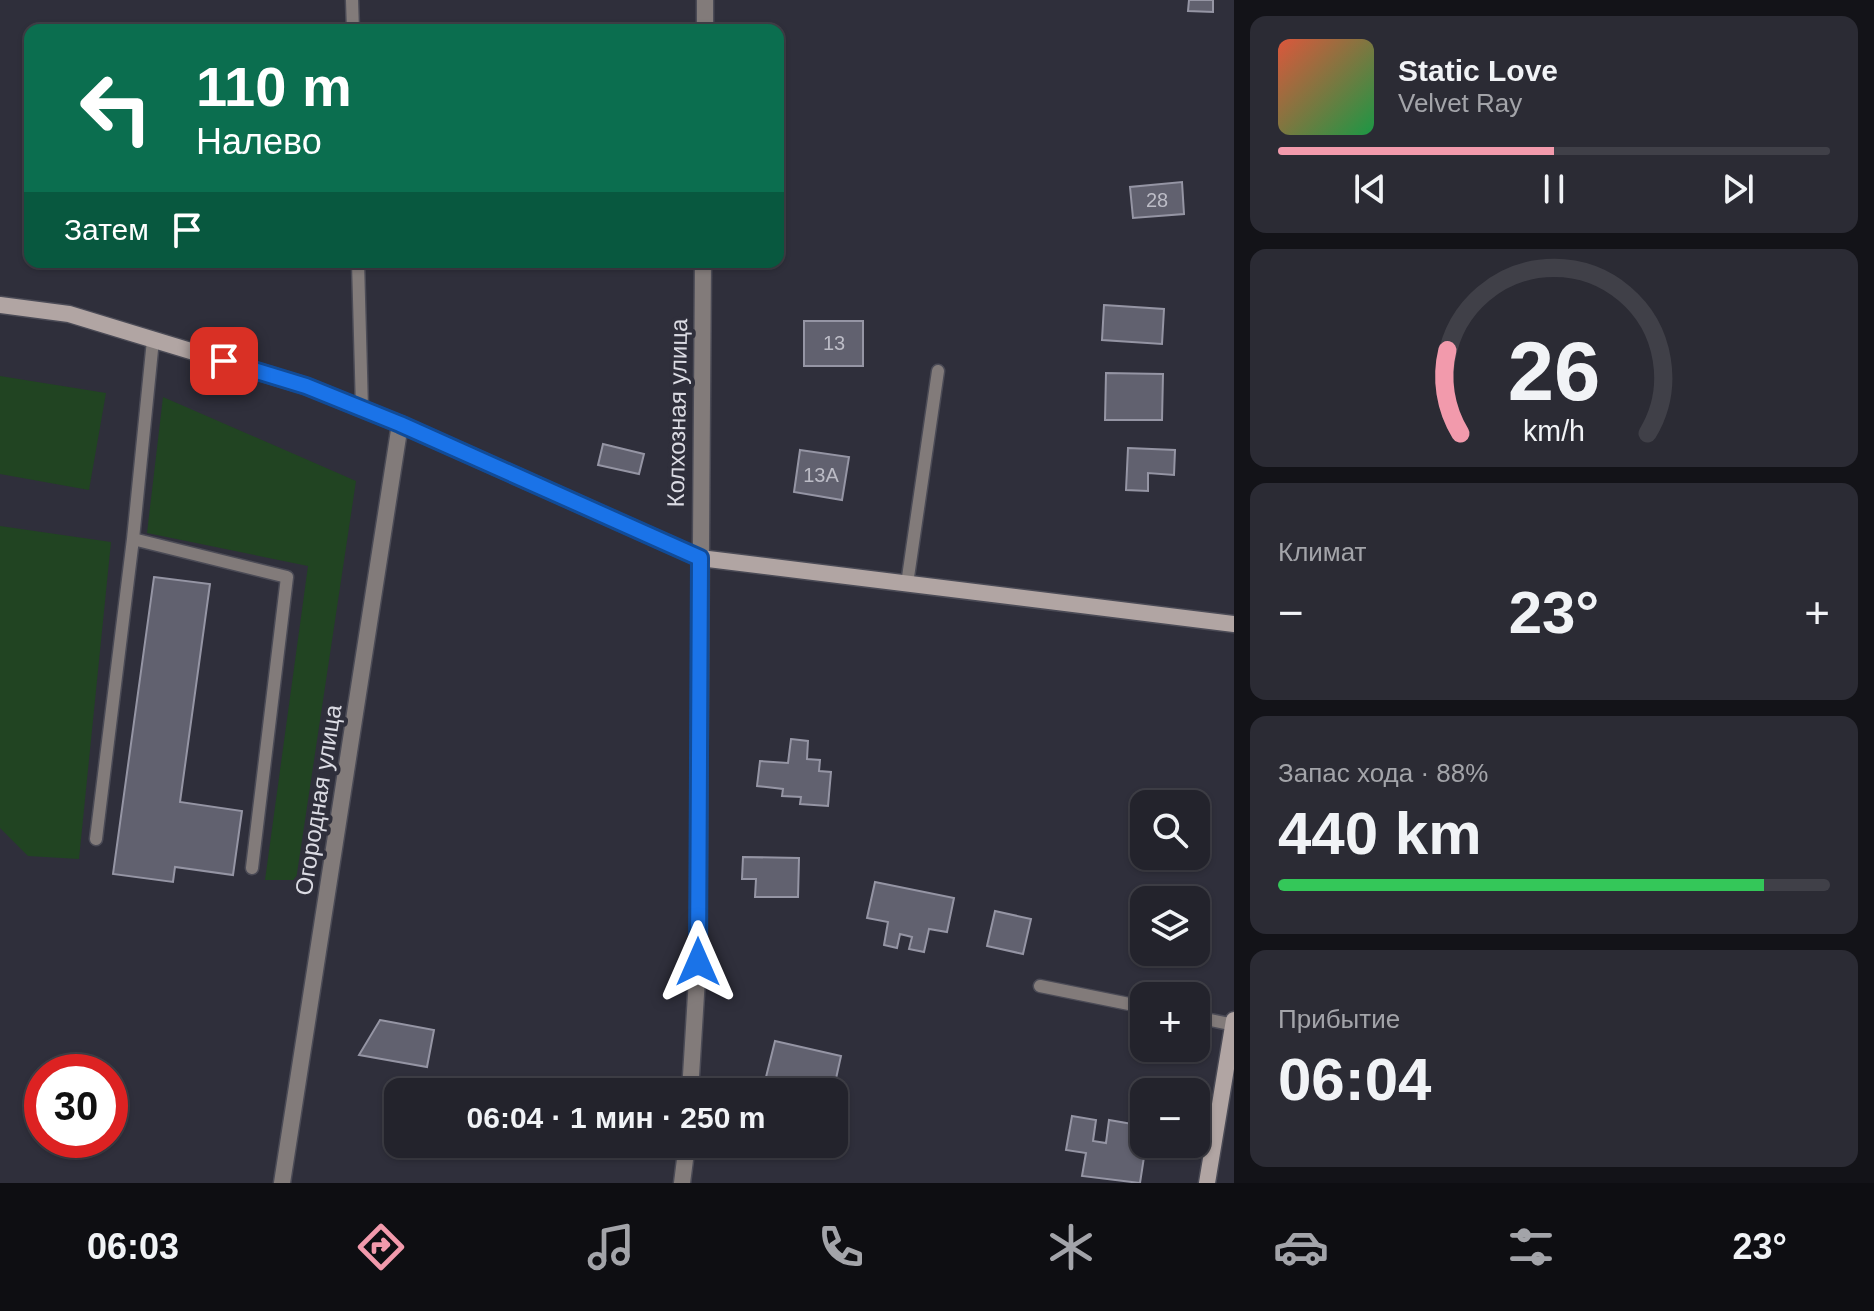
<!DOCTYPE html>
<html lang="ru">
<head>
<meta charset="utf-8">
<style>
  body { margin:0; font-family:Helvetica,sans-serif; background:#2b2b34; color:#f1f3f6; height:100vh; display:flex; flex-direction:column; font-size:30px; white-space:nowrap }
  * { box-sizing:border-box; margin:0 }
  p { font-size:26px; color:#a3a4a9 }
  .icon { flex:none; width:44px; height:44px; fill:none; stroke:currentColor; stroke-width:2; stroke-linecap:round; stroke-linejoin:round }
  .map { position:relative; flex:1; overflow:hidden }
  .side { display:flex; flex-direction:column; gap:16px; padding:16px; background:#131318; width:640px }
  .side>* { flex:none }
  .hud { position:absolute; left:24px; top:24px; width:760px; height:244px; border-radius:16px; box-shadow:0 2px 6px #0004,0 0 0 2px #404048; background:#0b6e4f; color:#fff; overflow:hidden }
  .controls { position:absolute; left:1130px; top:790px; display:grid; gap:16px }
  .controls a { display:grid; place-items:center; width:80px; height:80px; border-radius:16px; background:#23232c; box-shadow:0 2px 6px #0004,0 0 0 2px #404048; font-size:40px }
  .speed { position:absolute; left:24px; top:1054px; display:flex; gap:16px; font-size:40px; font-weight:700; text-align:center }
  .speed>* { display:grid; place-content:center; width:104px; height:104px; border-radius:50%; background:#23232c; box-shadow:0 2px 6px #0004,0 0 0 2px #404048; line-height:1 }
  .speed .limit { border:12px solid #d22; background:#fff; color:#111 }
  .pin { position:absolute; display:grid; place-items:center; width:68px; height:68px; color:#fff; margin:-34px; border-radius:16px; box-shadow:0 4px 12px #0006 }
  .me { position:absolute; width:88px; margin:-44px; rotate:0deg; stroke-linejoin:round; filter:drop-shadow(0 0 6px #0008) }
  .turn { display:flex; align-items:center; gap:28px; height:168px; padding:0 40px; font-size:36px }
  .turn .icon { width:104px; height:104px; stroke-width:2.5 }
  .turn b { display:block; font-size:56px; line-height:68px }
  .then { display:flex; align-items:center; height:76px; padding:0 40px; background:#0003; gap:16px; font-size:30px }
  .big { font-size:60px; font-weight:800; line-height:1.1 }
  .side .card { flex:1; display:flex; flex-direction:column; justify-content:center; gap:12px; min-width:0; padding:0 28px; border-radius:16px; background:#2b2b34 }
  .side .dial { align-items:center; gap:0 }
  .dial svg { height:208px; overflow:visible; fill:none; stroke:#404048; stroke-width:7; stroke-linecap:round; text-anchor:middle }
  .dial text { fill:#f1f3f6; stroke:none }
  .song { display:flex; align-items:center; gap:24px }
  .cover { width:96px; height:96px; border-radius:12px; background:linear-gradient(135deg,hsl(10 70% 55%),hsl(140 70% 35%)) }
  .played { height:8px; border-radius:4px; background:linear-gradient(90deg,#f29aac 50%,#404048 50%) }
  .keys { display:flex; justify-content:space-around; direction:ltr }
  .heat { display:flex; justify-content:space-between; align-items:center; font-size:44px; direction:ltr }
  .charge { height:12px; border-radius:6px; background:linear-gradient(90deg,#34c759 88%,#404048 0) }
  .trip { position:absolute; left:384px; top:1078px; width:464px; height:80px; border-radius:16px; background:#23232c; box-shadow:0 2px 6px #0004,0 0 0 2px #404048; font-weight:800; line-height:80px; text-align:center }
  .tabs { display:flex; height:128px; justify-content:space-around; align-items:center; background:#0e0e12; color:#a3a4a9 }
  .tabs .icon { width:56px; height:56px }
  .tabs .current { color:#f29aac }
  .tabs b { font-size:36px; color:#f1f3f6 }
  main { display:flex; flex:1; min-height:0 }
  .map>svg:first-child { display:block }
  .green { fill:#214422 }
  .building { fill:#61616f; stroke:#9595a4; stroke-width:2 }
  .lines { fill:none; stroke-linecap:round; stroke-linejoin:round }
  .lane-casing { stroke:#4b4b56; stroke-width:15 }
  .street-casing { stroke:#4b4b56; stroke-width:19 }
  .secondary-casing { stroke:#4b4b56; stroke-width:19 }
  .lane { stroke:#827b7a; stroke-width:12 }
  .street { stroke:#827b7a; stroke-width:16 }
  .secondary { stroke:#b1a5a3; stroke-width:16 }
  .route-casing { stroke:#114b97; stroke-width:20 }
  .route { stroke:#1a73e8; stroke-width:14 }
  .labels { text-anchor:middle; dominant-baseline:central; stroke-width:8; stroke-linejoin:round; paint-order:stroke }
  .number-label { font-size:20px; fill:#bcbcc6 }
  .street-label { font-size:24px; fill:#dbdbe3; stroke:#2f2f3b }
</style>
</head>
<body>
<main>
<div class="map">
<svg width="1234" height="1183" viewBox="0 0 1234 1183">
  <rect width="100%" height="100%" fill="#2f2f3b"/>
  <path class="green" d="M 0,376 L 106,393 L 89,490 L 0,474 Z
    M 163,397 L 356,481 L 296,880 L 265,880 L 308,566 L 147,533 Z
    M 0,526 L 111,542 L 79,859 L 28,856 L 0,828 Z"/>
  <path class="building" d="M 1189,0 L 1213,0 L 1213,12 L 1188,11 Z
    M 1182,182 L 1184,214 L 1133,218 L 1130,187 Z
    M 563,262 L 602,262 L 602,266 L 564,268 Z
    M 1104,305 L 1164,309 L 1162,344 L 1102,340 Z
    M 804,321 L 863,321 L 863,366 L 804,366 Z
    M 1106,373 L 1163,374 L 1162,420 L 1105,420 Z
    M 603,444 L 644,454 L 639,474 L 598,465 Z
    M 1128,448 L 1175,450 L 1174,475 L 1148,473 L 1148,491 L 1126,490 Z
    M 800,450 L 849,457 L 842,500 L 794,492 Z
    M 154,577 L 210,584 L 180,802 L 242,811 L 233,875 L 175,867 L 173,882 L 113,874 Z
    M 791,739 L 808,741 L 807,759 L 820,760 L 819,771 L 831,772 L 828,806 L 800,804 L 801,797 L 782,796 L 783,789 L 757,786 L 760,761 L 788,763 Z
    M 1146,856 L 1168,856 L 1168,866 L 1145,866 Z
    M 743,857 L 799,858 L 798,897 L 755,897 L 756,879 L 742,879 Z
    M 875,882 L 954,898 L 947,932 L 929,929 L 924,952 L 909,949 L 912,937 L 900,934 L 897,948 L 884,945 L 888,922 L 867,918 Z
    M 995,911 L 1031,919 L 1023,954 L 987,946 Z
    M 380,1020 L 434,1030 L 427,1067 L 359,1055 Z
    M 775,1041 L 841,1056 L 833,1092 L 766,1077 Z
    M 1072,1116 L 1096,1120 L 1093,1141 L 1106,1143 L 1109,1120 L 1144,1126 L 1144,1144 L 1146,1144 L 1140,1183 L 1082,1176 L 1086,1153 L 1066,1150 Z"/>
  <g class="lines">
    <g class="lane-casing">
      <path id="lane" d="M 352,0 L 353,30
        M 358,262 L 362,409
        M 133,539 L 287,577 L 252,868
        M 907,584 L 938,371
        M 96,839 L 133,539 L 153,340
        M 1040,986 L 1144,1007
        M 1196,1017 L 1234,1025"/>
    </g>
    <g class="street-casing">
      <path id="street" d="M 705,30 L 705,0
        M 690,1092 L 698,962 L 703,262
        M 282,1183 L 400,424
        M 682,1183 L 687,1144"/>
    </g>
    <g class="secondary-casing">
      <path id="secondary" d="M 0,305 L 69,314 L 306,386 L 400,424 L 700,558 L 1234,624
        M 1207,1183 L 1234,1020"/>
    </g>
    <use href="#lane" class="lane"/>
    <use href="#street" class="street"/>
    <use href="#secondary" class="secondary"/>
  </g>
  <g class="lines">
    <g class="route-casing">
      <path id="route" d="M 224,361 L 306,386 L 400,424 L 700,558 L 698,962"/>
    </g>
    <use href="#route" class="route"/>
  </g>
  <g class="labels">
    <g class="number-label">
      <text x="1157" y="200">28</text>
      <text x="834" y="343">13</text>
      <text x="821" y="475">13А</text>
    </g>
    <g class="street-label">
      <text transform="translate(677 413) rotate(-89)">Колхозная улица</text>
      <text transform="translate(318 800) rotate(-81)">Огородная улица</text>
    </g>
  </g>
</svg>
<div class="controls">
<a><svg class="icon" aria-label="search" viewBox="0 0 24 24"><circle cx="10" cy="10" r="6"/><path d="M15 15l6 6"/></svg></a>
<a><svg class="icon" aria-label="layers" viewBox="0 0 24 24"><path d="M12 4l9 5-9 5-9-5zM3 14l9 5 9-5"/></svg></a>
<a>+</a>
<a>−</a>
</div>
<div class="speed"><div class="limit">30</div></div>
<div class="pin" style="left:224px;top:361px;background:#d93025"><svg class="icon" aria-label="arrive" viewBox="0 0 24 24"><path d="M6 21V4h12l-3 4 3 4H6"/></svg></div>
<svg class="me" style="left:698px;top:962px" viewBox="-20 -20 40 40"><path d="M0-17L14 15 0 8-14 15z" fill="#1a73e8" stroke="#fff" stroke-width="4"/></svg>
<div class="trip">06:04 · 1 мин · 250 m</div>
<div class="hud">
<div class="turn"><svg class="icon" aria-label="left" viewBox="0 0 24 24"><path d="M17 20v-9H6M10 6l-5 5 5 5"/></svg><div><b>110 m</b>Налево</div></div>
<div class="then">Затем<svg class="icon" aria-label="arrive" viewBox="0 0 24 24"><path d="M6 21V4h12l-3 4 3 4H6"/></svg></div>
</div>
</div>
<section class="side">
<div class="card">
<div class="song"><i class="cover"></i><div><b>Static Love</b><p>Velvet Ray</p></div></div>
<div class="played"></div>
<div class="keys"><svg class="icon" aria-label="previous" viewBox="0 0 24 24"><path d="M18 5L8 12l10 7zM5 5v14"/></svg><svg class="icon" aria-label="pause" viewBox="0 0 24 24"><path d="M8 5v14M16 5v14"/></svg><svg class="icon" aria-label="next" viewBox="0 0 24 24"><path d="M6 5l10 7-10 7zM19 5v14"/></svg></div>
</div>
<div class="card dial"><svg viewBox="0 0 100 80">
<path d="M14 69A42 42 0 1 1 86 69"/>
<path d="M14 69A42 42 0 0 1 9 37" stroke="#f29aac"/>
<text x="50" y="56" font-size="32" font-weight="700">26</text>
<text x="50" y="72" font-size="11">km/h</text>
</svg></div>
<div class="card"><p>Климат</p>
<div class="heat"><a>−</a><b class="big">23°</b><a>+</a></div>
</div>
<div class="card"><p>Запас хода · 88%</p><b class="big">440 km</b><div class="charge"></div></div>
<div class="card"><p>Прибытие</p><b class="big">06:04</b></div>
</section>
</main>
<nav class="tabs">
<b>06:03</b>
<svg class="icon current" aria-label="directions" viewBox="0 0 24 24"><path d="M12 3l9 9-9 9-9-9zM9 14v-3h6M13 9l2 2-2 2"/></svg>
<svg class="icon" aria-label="music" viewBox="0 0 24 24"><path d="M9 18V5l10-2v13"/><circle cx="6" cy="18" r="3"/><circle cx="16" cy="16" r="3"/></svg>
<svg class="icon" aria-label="phone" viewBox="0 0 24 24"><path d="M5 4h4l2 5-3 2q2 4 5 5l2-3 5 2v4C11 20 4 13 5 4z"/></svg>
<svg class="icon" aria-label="climate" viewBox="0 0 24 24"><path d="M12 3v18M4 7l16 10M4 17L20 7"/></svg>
<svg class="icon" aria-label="car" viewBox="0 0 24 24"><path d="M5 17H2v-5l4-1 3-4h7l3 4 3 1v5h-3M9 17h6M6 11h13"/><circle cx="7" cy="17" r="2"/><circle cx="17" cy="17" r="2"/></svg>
<svg class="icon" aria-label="filters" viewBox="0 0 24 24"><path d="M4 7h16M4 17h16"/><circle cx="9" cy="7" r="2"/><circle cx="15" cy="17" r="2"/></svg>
<b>23°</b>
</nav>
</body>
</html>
